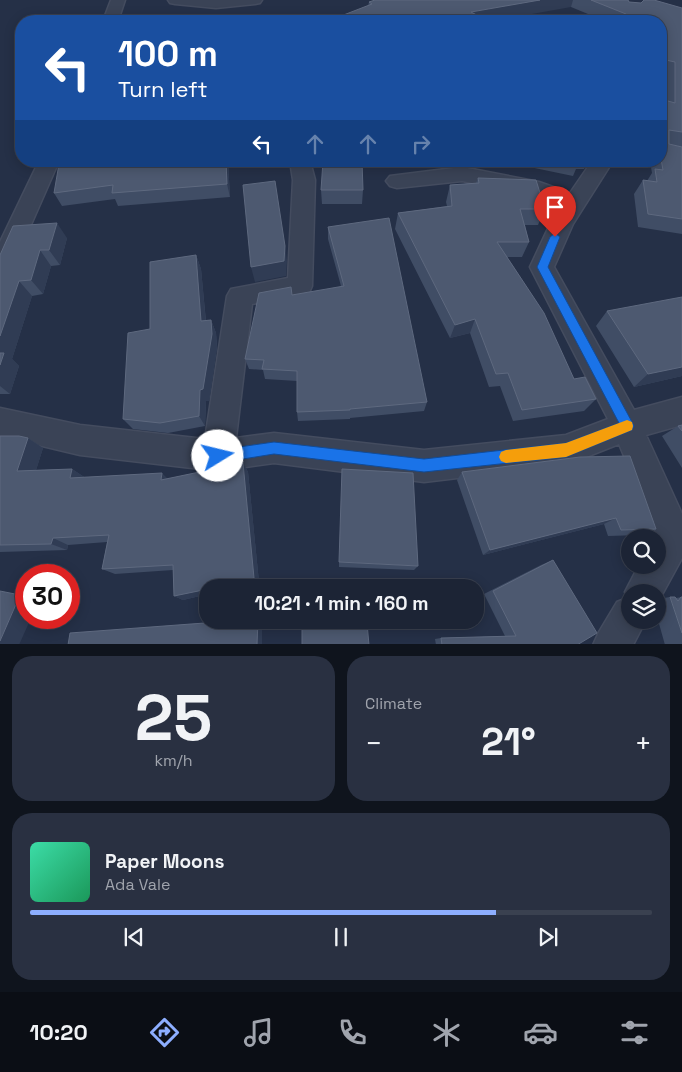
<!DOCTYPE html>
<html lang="en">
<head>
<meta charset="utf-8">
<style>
  body { margin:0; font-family:"Space Grotesk",sans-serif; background:#293041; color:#f1f3f6; height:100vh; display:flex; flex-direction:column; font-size:19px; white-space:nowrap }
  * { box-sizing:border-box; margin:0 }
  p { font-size:16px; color:#a0a4ad }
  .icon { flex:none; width:28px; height:28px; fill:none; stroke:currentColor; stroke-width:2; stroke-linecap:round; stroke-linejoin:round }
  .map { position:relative; height:644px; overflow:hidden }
  .drawer { display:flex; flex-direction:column; gap:12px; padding:12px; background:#0f141d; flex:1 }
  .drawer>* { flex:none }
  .banner { position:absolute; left:15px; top:15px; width:652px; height:152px; border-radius:20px; box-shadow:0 2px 12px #0003,0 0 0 1px #3a4150; background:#1a4fa0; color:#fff; overflow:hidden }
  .controls { position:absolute; left:621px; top:529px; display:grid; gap:10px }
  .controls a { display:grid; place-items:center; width:45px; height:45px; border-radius:50%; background:#1c2435; box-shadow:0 2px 12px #0003,0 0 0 1px #3a4150; font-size:25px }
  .speed { position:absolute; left:15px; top:564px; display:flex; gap:10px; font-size:25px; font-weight:700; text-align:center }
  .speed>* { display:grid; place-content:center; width:65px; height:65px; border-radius:50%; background:#1c2435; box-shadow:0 2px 12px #0003,0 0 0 1px #3a4150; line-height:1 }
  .speed .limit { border:8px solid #d22; background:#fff; color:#111 }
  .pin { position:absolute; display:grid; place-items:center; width:42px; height:42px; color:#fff; margin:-51px -21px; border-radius:50% 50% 50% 0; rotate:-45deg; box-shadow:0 0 5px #0007 }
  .pin .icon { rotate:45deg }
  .me { position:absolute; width:55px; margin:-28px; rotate:81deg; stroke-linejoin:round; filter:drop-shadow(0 0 4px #0008) }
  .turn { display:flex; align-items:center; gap:18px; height:105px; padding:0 20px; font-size:22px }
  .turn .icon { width:65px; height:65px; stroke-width:2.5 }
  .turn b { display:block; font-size:35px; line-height:42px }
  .lanes { display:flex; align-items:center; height:48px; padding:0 20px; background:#0003; justify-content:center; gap:25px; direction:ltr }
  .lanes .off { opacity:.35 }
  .big { font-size:38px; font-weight:700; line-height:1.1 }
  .drawer .widget { flex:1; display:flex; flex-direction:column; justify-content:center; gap:8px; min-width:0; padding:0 18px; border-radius:20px; background:#293041 }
  .drawer .dial { align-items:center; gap:0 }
  .dial b { font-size:65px; line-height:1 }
  .song { display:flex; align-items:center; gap:15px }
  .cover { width:60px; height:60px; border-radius:8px; background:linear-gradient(135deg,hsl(160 70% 55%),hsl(150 70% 35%)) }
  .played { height:5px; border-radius:2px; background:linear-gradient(90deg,#8daeff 75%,#3a4150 75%) }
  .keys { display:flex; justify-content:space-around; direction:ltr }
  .heat { display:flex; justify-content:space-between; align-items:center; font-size:28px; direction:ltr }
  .drawer .tiles { flex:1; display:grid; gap:12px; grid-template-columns:1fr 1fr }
  .widget:last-child { grid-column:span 2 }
  .trip { position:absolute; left:199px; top:579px; width:285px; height:50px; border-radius:20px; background:#1c2435; box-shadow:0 2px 12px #0003,0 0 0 1px #3a4150; font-weight:700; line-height:50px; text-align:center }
  .tabs { display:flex; height:80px; justify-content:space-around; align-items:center; background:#0b0e15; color:#a0a4ad }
  .tabs .icon { width:35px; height:35px }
  .tabs .current { color:#8daeff }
  .tabs b { font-size:22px; color:#f1f3f6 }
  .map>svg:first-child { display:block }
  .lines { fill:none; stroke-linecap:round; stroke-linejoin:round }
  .minor-casing { stroke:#444c5f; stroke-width:3 }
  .minor { fill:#3a4356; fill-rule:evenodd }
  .wall { fill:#404d65 }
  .shaded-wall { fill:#303c54 }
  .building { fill:#4d5970; stroke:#5e697f }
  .route { fill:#1a73e8; stroke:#114b97 }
  .slow { fill:#f59e0b }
</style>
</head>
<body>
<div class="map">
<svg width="682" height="645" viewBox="0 0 682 645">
  <rect width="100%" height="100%" fill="#253047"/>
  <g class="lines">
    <g class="minor-casing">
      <path id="minor" d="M 111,0 L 125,0 L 118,21 L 103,21 Z
        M 168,0 L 262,0 L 260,3 L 255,4 L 216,8 L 175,4 L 170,3 Z
        M 39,161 L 59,161 L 12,268 L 9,275 L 0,277 L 0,242 Z
        M 290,161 L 310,161 L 315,180 L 312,286 L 309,293 L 252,304 L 236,438 L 274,433 L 424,450 L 566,435 L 608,419 L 530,267 L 551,222 L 561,207 L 534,195 L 462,181 L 397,188 L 390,186 L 386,181 L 390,176 L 462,167 L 539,182 L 570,193 L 592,161 L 613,161 L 573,224 L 554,267 L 634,410 L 682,397 L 682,425 L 646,435 L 682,514 L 682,558 L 658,602 L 658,592 L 630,592 L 630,620 L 646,620 L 633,645 L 593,645 L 599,632 L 617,602 L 627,598 L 625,592 L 639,565 L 658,565 L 658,538 L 655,538 L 657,535 L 619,444 L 566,465 L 424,482 L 274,463 L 218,471 L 80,455 L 0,436 L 0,408 L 80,425 L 205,439 L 227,296 L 231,289 L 288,278 L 293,180 Z"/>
    </g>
    <use href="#minor" class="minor"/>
  </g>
  <path class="wall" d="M 375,0 L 628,0 L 629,2 L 682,8 L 682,234 L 638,227 L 634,194 L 643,180 L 647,181 L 652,173 L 650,161 L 661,161 L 661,99 L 667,101 L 667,76 L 661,75 L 661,21 L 605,21 L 571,7 L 368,6 L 369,2 Z
    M 72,161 L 228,161 L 230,197 L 118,206 L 115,199 L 62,206 L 54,193 Z
    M 399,161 L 417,161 L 399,163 Z
    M 501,161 L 589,161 L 584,169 L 576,169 L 573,176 Z
    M 478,178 L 545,209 L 538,225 L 525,225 L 529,242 L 522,257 L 507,257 L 574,379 L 596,399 L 584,411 L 513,421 L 500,386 L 489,387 L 470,333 L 450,338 L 395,229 L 398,213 L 447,206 L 446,202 L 450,185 L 476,183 Z
    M 321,190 L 363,190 L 362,204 L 322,204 Z
    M 328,227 L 427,402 L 424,411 L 350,418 L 350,419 L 298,421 L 297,412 L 297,381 L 265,379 L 263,370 L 249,369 L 245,359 L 341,286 L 328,239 Z
    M 67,238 L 60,265 L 51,266 L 43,294 L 32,296 L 12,359 L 19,366 L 10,394 L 0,394 L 0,255 Z
    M 196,255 L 201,269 L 206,321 L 211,320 L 216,333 L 217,347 L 209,401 L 206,401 L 205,426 L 168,433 L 133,429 L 123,419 L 150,329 Z
    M 607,311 L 682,376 L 634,387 L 596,326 Z
    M 682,425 L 682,468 L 662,436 L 678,426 Z
    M 0,436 L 28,438 L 43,448 L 36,470 L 72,469 L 84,477 L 167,479 L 243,463 L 248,472 L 259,582 L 183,600 L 174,596 L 173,570 L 115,574 L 102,569 L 107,542 L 68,545 L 67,550 L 0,552 Z
    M 462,472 L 656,529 L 641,535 L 608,536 L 604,524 L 483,555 L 457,480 Z
    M 553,560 L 577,645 L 436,645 L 435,639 L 441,638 L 505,636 L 484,594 L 541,565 Z
    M 339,562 L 418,566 L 414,570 L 339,567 Z
    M 670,597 L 676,598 L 682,597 L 682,645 L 665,645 L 658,620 L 658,599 Z"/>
  <path class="shaded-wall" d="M 540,0 L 573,0 L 571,7 L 492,21 L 469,21 L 471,12 Z
    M 226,161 L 228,161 L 230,197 L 227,184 Z
    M 57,223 L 67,238 L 60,265 L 49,250 Z
    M 285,246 L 287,261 L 286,276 L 255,282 L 251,267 Z
    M 40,250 L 51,266 L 43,294 L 31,280 Z
    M 196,255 L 201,269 L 207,334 L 201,321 Z
    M 19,281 L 32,296 L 12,359 L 19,366 L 10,394 L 0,386 L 0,336 Z
    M 475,319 L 470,333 L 450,338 L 455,325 Z
    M 211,320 L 216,333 L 217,347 L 209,401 L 206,401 L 205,426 L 199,416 L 200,390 Z
    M 682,367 L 682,376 L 634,387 L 648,374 Z
    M 28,438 L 43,448 L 33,480 L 17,471 Z
    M 243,463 L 248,472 L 259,582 L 236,588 L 213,588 Z
    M 72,469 L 86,478 L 70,478 Z
    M 162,473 L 171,482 L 161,480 Z
    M 616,518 L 604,524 L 483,555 L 490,550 Z
    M 53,538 L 68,545 L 67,550 L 51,544 Z
    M 208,589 L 208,594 L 183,600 L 174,596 Z
    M 20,595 L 26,596 L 26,618 L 31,618 L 19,645 L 0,645 L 0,641 Z
    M 258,620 L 262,621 L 262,645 L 257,645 Z"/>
  <path class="building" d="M 375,0 L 540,0 L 471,12 L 488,21 L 328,21 L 372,4 L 369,2 Z
    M 591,0 L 628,0 L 629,2 L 641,3 L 644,0 L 654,0 L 682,8 L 682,132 L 669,130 L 669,144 L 682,147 L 682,219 L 648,214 L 643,180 L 657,182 L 655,169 L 663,170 L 661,159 L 661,99 L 675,103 L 675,62 L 661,59 L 661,21 L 623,21 L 626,14 Z
    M 72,161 L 226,161 L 227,184 L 112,193 L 113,185 L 54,193 L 59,164 L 71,163 Z
    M 323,161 L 362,161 L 363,190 L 321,190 Z
    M 478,178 L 536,180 L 545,209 L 520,209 L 529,242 L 497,242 L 544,313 L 574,379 L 585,377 L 596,399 L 522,410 L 508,373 L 496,374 L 475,319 L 455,325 L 398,213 L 452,206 L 450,185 L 479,183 Z
    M 275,181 L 285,246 L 284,261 L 251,267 L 243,185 Z
    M 389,218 L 427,402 L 350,409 L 350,410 L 297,412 L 297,371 L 262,369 L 264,360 L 245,359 L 259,293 L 291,287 L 292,295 L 344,286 L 328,227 Z
    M 57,223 L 49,250 L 40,250 L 31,280 L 19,281 L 0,336 L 0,255 L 13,226 Z
    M 196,255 L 201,321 L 211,320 L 212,334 L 203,389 L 200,390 L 199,416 L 160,423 L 123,419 L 128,333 L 150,329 L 150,262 Z
    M 682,297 L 682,367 L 648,374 L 607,311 Z
    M 0,353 L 4,353 L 0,365 Z
    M 682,425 L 682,431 L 678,426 Z
    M 0,436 L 19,436 L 28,438 L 17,471 L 72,469 L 70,478 L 162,473 L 161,480 L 243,463 L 254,578 L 213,588 L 208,588 L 208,589 L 174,596 L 173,565 L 102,569 L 109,535 L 53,538 L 51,544 L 0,545 Z
    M 630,456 L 656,529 L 621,530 L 616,518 L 490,550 L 462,472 L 580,457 Z
    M 342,469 L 413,473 L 418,566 L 339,562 Z
    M 553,560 L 597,633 L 577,645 L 442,645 L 441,638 L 516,636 L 493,591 Z
    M 0,591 L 20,595 L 0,641 Z
    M 670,597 L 675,597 L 678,601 L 681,597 L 682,597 L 682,633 Z
    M 245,620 L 258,620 L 257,645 L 68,645 L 70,633 Z
    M 367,623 L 369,645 L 302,645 L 302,628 Z"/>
  <path class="route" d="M 555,233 L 560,237 L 548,267 L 632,422 L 634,426 L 632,430 L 566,457 L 424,472 L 274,454 L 218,463 L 213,461 L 211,456 L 213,452 L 218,450 L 274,442 L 424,459 L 566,443 L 619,423 L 537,267 L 550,237 Z"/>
  <path class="slow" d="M 627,420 L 632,422 L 633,426 L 632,430 L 566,457 L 506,463 L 501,461 L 499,457 L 501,452 L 506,450 L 566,443 Z"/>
</svg>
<div class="controls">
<a><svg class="icon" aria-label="search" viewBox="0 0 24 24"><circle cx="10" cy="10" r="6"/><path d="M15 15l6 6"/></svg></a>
<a><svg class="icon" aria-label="layers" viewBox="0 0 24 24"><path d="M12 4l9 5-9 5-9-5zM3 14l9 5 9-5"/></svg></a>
</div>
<div class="speed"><div class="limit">30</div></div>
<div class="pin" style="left:555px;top:237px;background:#d93025"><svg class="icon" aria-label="arrive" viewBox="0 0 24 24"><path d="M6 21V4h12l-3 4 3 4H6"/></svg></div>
<svg class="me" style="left:218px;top:456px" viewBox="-20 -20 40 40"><circle r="19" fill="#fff"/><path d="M0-13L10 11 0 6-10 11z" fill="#1a73e8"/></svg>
<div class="trip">10:21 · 1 min · 160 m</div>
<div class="banner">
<div class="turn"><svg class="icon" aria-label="left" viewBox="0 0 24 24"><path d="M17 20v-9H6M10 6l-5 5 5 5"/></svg><div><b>100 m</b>Turn left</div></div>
<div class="lanes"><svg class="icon" aria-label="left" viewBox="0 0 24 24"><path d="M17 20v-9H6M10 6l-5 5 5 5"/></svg><svg class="icon off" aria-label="ahead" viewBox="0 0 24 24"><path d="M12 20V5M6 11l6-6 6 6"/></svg><svg class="icon off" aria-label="ahead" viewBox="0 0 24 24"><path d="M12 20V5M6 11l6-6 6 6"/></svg><svg class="icon off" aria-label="right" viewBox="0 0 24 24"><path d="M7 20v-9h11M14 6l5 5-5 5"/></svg></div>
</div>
</div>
<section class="drawer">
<div class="tiles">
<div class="widget dial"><b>25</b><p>km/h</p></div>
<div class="widget"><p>Climate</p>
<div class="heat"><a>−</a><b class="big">21°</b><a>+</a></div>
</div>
<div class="widget">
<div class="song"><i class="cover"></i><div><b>Paper Moons</b><p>Ada Vale</p></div></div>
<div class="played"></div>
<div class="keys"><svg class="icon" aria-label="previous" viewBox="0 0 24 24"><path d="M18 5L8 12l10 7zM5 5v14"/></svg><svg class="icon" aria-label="pause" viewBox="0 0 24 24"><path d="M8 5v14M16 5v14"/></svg><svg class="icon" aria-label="next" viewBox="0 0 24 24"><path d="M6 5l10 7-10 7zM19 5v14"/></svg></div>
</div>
</div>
</section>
<nav class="tabs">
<b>10:20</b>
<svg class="icon current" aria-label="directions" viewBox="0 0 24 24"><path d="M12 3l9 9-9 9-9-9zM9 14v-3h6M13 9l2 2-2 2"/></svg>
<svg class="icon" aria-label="music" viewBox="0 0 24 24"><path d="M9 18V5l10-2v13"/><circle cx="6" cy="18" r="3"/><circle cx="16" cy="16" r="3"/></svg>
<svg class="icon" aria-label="phone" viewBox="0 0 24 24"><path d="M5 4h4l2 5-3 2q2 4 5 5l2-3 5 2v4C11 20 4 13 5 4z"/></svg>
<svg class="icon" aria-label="climate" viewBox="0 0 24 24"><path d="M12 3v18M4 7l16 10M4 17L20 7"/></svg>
<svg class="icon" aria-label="car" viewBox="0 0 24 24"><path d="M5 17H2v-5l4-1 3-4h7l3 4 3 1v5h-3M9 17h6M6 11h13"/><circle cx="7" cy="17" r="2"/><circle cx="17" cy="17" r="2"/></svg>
<svg class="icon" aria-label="filters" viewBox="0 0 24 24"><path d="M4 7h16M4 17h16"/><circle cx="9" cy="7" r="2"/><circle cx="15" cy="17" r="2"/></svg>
</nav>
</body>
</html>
